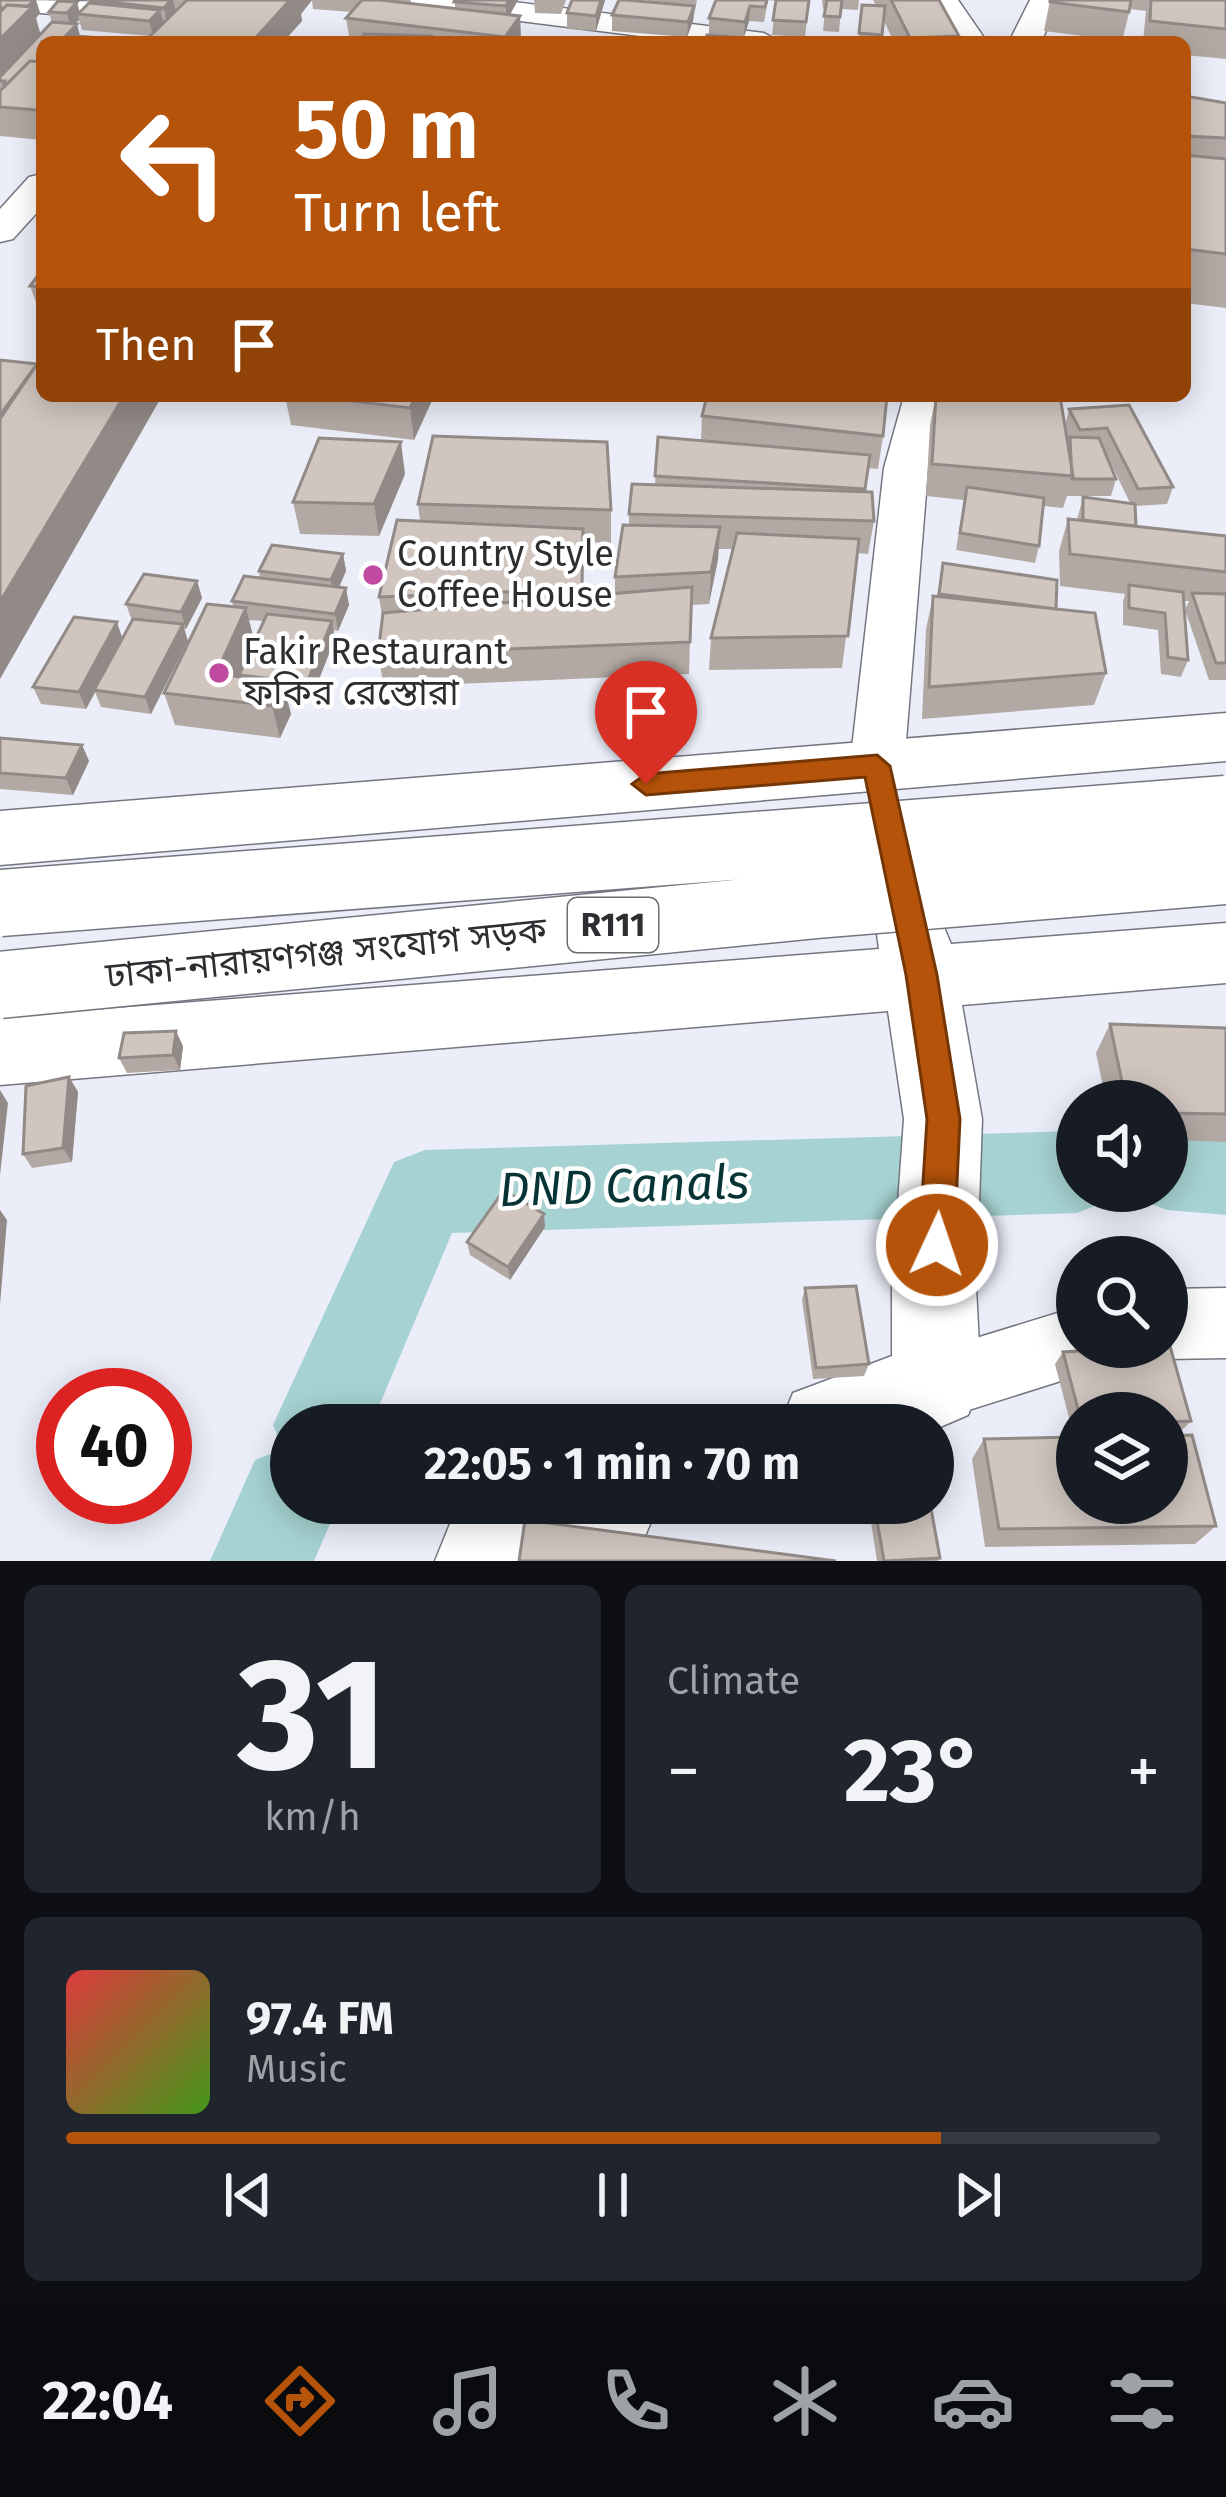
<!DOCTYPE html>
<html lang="en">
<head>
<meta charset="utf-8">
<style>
  body { margin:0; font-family:"Fira Sans","Noto Sans Bengali",sans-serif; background:#20242c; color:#f1f3f6; height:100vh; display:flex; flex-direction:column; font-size:45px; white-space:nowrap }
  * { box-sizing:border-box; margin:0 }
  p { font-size:39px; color:#9ea1a6 }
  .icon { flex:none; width:66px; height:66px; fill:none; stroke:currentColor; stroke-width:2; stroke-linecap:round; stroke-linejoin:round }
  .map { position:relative; height:1561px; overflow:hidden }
  .drawer { display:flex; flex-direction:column; gap:24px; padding:24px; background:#0d0f14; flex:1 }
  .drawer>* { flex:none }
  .hud { position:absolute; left:36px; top:36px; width:1155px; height:366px; border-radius:18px; box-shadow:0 6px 30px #0003; background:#b45309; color:#fff; overflow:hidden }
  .tools { position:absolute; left:1056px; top:1080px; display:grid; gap:24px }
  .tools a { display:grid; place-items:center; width:132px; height:132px; border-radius:50%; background:#171b24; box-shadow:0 6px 30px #0003; font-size:60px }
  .speed { position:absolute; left:36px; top:1368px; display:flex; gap:24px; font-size:60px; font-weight:700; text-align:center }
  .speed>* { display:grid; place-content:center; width:156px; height:156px; border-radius:50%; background:#171b24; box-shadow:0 6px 30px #0003; line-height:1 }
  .speed .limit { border:18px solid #d22; background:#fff; color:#111 }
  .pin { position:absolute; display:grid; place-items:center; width:102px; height:102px; color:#fff; margin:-123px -51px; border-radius:50% 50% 50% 0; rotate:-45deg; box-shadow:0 0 12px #0007 }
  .pin .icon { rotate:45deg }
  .me { position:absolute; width:132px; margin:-66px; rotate:3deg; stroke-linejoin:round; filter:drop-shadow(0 0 9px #0008) }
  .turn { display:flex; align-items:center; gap:42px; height:252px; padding:0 60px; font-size:54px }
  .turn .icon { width:156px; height:156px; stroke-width:2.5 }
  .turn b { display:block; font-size:84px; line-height:102px }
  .then { display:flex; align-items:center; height:114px; padding:0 60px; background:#0003; gap:24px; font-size:45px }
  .big { font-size:90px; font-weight:700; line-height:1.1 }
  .drawer .card { flex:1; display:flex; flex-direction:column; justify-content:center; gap:18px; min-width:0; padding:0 42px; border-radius:18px; background:#20242c }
  .drawer .dial { align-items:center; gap:0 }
  .dial b { font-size:156px; line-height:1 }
  .song { display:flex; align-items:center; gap:36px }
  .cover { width:144px; height:144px; border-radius:18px; background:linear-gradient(135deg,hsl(0 70% 55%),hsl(100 70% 35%)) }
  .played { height:12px; border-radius:6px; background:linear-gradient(90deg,#b45309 80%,#363941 80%) }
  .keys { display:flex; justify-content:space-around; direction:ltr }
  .heat { display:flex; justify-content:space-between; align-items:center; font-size:66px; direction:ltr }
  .drawer .tiles { flex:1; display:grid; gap:24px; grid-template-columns:1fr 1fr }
  .card:last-child { grid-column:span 2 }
  .trip { position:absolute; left:270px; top:1404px; width:684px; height:120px; border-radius:60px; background:#171b24; box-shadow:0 6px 30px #0003; font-weight:700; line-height:120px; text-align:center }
  .menu { display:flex; height:192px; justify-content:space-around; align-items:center; background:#090b0e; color:#9ea1a6 }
  .menu .icon { width:84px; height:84px }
  .menu .active { color:#b45309 }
  .menu b { font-size:54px; color:#f1f3f6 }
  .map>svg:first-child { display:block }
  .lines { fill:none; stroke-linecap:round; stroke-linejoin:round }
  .canal { fill:#a6d3d2; fill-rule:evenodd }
  .street-casing { stroke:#747780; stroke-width:3 }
  .secondary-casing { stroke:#747780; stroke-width:3 }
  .street { fill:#fff; fill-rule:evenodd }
  .secondary { fill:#fff; fill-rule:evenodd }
  .primary-bridge-casing { stroke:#747780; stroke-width:69; stroke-linecap:butt }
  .primary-bridge { stroke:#fff; stroke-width:66 }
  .wall { fill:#b3a9a4; fill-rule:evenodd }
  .shaded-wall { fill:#928a86 }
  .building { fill:#d0c5bf; stroke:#928a86; stroke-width:3 }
  .route { fill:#b45309; stroke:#753606; stroke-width:3 }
  .poi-dot { fill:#c04aa0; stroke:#fff; stroke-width:4.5 }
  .labels { text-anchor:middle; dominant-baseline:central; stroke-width:9; stroke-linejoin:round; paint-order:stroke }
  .shield { fill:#fff; stroke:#6b6d6f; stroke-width:3 }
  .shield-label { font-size:33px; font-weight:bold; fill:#2c2e31 }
  .poi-label { font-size:36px; fill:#2c2e31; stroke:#fff; text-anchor:start }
  .street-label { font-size:36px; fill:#2c2e31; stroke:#fff }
  .near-water-label { font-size:48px; font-style:italic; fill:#063333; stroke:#fff }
</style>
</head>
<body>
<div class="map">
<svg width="1226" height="1561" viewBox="0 0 1226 1561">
  <rect width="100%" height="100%" fill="#ebeef9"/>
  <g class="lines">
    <path class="canal" d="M 1167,1128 L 1226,1133 L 1226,1215 L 1167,1210 L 1136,1198 L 1133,1191 L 1167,1191 Z
      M 1077,1131 L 1077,1191 L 1113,1191 L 1108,1201 L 1077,1213 L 452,1233 L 371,1425 L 291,1425 L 291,1503 L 339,1503 L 314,1561 L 210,1561 L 255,1460 L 283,1449 L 273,1425 L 394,1162 L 425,1150 Z"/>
    <g class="street-casing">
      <path id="street" d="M 0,0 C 34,0 152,0 172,13 L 157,22 L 0,10 Z
        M 408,0 L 497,0 L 764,33 L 780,42 L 688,42 L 423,9 Z
        M 928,0 L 958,0 L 987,42 L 955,42 Z
        M 1030,0 L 1060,0 L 1041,42 L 1009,42 Z
        M 42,174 L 42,207 L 13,239 L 0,242 L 0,209 L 29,177 Z
        M 904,396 L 946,396 L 928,468 L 904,766 L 896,780 L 877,786 L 858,780 L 850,766 L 884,468 Z
        M 1226,1288 L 1226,1358 L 1167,1359 L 1142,1349 L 1167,1347 L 1167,1289 Z
        M 1077,1307 L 1077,1347 L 1111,1347 L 1102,1368 L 937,1420 L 911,1410 L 901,1384 L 911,1358 Z"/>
    </g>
    <g class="secondary-casing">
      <path id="secondary" d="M 1226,713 L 1226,761 L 0,865 L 0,811 Z
        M 913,904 L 938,913 L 951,944 L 1226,923 L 1226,983 L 962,1005 L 982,1119 L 976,1287 L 981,1384 L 968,1415 L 933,1430 L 933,1425 L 780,1425 L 793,1393 L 892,1356 L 892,1287 L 904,1119 L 888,1011 L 0,1085 L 0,1017 L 879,949 L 877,934 L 888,913 Z
        M 482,1503 L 659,1503 L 645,1536 L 581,1561 L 435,1561 L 454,1514 Z"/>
    </g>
    <use href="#street" class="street"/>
    <use href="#secondary" class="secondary"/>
    <g class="primary-bridge-casing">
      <path id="primary-bridge" d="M 0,903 L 1226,809
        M 0,985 L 817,905 L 1226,871"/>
    </g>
    <use href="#primary-bridge" class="primary-bridge"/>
  </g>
  <path class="wall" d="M 0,0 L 36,0 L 40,13 L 36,18 L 40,35 L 52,23 L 49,12 L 77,2 L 80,12 L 90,3 L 89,1 L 82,0 L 411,0 L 409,3 L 455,9 L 455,0 L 518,0 L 510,15 L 520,16 L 521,42 L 350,42 L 346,18 L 352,12 L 313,9 L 312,0 L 301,14 L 302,21 L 283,42 L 144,42 L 150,36 L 82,30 L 79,20 L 42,42 L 42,140 L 0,136 Z
    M 534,0 L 566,0 L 561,14 L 535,13 Z
    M 572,0 L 605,0 L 596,31 L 567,29 L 567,13 Z
    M 647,0 L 697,0 L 693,21 L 687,37 L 612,31 L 612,15 L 647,2 Z
    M 716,0 L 809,0 L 805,37 L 772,35 L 776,1 L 768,0 L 764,22 L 749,21 L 744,37 L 709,34 L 709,18 Z
    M 822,0 L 859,0 L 858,10 L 841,9 L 839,32 L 823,31 L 825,9 L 823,9 Z
    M 873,0 L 939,0 L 959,36 L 957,42 L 894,42 L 884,21 L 881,42 L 858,42 L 862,5 L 876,5 Z
    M 1050,0 L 1226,0 L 1226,59 L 1185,55 L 1185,42 L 1143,42 L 1146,11 L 1130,9 L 1122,41 L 1044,31 Z
    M 1185,96 L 1226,103 L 1226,308 L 1185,303 Z
    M 42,270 L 42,318 L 30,286 Z
    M 285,396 L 434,396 L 414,440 L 291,425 Z
    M 936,396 L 1065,426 L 1069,409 L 1129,405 L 1173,487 L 1167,504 L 1135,506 L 1136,526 L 1226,536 L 1226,680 L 1209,680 L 1185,610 L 1189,601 L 1184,601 L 1188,660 L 1181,677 L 1161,674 L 1158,630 L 1123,625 L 1123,602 L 1125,594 L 1060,586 L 1059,551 L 1068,519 L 1077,520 L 1083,497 L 1130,503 L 1106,453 L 1116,479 L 1111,496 L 1067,496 L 1063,508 L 1043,506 L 1039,546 L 1035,563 L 956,550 L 964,500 L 926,496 L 930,425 Z
    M 702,416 L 883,436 L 878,469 L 868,468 L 865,492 L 874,521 L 868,554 L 857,553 L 842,668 L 709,670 L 711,638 L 733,549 L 718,549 L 709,604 L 691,605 L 689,674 L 384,687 L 378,654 L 382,616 L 379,597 L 420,521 L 418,504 L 611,510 L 611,543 L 583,542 L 583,596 L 615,594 L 615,577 L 629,525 L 629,514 L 655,485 L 658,437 L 701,441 Z
    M 405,474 L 379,536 L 300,534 L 293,502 Z
    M 343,554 L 346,571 L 339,587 L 349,605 L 338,631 L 333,630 L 335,638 L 311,700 L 286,697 L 291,714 L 280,738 L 175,725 L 164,693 L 233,606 L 232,601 L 260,578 L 259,571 ZM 249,620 L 264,621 L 240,677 L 238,677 L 254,640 Z
    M 943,563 L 1056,609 L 1106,673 L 1094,705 L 922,719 L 926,629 L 933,596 L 937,597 Z
    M 197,581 L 202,598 L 186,629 L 184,629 L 151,714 L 101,707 L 95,692 L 86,709 L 41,704 L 33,687 L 122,638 L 132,621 L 126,604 Z
    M 0,738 L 82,745 L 89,761 L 73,795 L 0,789 Z
    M 1110,1024 L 1226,1028 L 1226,1142 L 1167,1140 L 1167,1101 L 1106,1101 L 1096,1053 Z
    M 183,1046 L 180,1070 L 127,1073 L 119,1058 Z
    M 69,1077 L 78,1092 L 72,1162 L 32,1168 L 23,1154 Z
    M 545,1227 L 510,1280 L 470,1255 L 467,1242 Z
    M 805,1288 L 869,1364 L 864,1376 L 813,1379 L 802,1300 Z
    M 1063,1352 L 1191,1421 L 1180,1432 L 1167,1432 L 1167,1413 L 1077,1413 L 1077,1503 L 1216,1526 L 1195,1544 L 985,1547 L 972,1459 L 984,1439 L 1074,1437 L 1055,1364 Z
    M 868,1503 L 930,1503 L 940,1558 L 938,1561 L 877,1561 Z"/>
  <path class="shaded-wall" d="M 34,0 L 36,0 L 40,13 L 36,18 L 41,36 L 0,77 L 0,39 Z
    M 171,0 L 173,0 L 176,13 L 167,23 L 164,8 Z
    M 290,0 L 312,0 L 301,14 L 302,21 L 283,42 L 252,42 Z
    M 509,0 L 518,0 L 506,21 L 506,6 Z
    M 601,0 L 605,0 L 596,31 L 596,16 Z
    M 77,2 L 80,15 L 78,14 L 79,20 L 71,28 L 67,13 Z
    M 694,6 L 693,21 L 687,37 L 688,22 Z
    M 750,6 L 749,21 L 744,37 L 745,22 Z
    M 160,10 L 164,25 L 153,36 L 149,21 Z
    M 520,16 L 521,42 L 505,42 L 505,37 Z
    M 77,24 L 81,40 L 79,42 L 60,42 Z
    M 42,105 L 42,127 L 37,110 Z
    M 124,396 L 162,396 L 0,679 L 0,602 Z
    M 416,396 L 434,396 L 414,440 L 410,408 Z
    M 401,442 L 405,474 L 379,536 L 374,504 Z
    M 720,527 L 718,560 L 709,604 L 711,572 Z
    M 343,554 L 346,571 L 335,597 L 331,580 Z
    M 197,581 L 202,598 L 186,629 L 181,612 Z
    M 346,588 L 349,605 L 338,631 L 335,614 Z
    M 246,608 L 254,640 L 228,701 L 216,674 Z
    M 332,621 L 335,638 L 311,700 L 307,683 Z
    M 117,622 L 123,640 L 86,709 L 79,692 Z
    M 183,624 L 188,641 L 151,714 L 145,697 Z
    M 283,682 L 291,714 L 280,738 L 272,706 Z
    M 82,745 L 89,761 L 73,795 L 66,778 Z
    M 176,1031 L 183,1046 L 180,1070 L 173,1055 Z
    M 69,1077 L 78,1092 L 72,1162 L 63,1148 Z
    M 0,1090 L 8,1103 L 0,1175 Z
    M 0,1210 L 7,1220 L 0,1305 Z
    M 544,1214 L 545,1227 L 510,1280 L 508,1267 Z"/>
  <path class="building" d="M 0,0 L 34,0 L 28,6 L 7,5 L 4,8 L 0,8 Z
    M 89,0 L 171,0 L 164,8 Z
    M 187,0 L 290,0 L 252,42 L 144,42 Z
    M 362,0 L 380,0 L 520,16 L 505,37 L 346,18 Z
    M 455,0 L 509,0 L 506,6 L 454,2 Z
    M 572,0 L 601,0 L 596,16 L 567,13 Z
    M 619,0 L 626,0 L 694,6 L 688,22 L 612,15 Z
    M 716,0 L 767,0 L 765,7 L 750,6 L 745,22 L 709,18 Z
    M 776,0 L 809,0 L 806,22 L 773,20 Z
    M 827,0 L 842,0 L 840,17 L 824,16 Z
    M 891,0 L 939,0 L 959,36 L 910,38 Z
    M 1050,0 L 1131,0 L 1129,12 L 1050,2 Z
    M 1151,0 L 1226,0 L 1226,29 L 1150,21 Z
    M 58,1 L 77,2 L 67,13 L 49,12 Z
    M 89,3 L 160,10 L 149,21 L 78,14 Z
    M 7,5 L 32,7 L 0,39 L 0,12 Z
    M 862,5 L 885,6 L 882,35 L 859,33 Z
    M 52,22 L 77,24 L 60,42 L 42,42 L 42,62 L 30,61 L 7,84 L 4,84 L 5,81 L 0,81 L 0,77 Z
    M 364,34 L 431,36 L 428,42 L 359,42 Z
    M 707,35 L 797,42 L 706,42 Z
    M 76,36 L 136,41 L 70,42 Z
    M 30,61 L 42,62 L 42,105 L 37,110 L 0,107 L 0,91 Z
    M 1185,96 L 1226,103 L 1226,138 L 1185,136 Z
    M 1185,155 L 1226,159 L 1226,254 L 1185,249 Z
    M 42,270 L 42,287 L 30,286 Z
    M 42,357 L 42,396 L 124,396 L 0,602 L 0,419 Z
    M 0,360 L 37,364 L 0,415 Z
    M 312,396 L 416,396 L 410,408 Z
    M 707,396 L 887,396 L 883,436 L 702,416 Z
    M 936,396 L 1060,396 L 1073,476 L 932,464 Z
    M 1129,405 L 1173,487 L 1138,489 L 1107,428 L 1080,430 L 1069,409 Z
    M 433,436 L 607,442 L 611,510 L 418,504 Z
    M 658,437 L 870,455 L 865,489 L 655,476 Z
    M 1070,437 L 1099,438 L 1116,479 L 1072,479 Z
    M 319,438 L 401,442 L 374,504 L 293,502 Z
    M 632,484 L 872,492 L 874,521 L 629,514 Z
    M 967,487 L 1044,498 L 1039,546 L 960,533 Z
    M 1083,497 L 1135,504 L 1136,526 L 1083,520 Z
    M 1068,519 L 1226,536 L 1226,572 L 1070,554 Z
    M 397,520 L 583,529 L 582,589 L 379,597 Z
    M 623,525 L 720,527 L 711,572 L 615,577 Z
    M 737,533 L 859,539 L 848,636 L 711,638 Z
    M 272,545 L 343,554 L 331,580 L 259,571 Z
    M 943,563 L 1057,580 L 1056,609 L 939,594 Z
    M 144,574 L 197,581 L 181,612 L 126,604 Z
    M 244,576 L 346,588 L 335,614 L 232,601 Z
    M 1129,585 L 1183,592 L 1188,660 L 1168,657 L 1165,613 L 1129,608 Z
    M 692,587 L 690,642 L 378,654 L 383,613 Z
    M 1192,593 L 1226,594 L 1226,663 L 1216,663 Z
    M 933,596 L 1095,613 L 1106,673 L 929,687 Z
    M 207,604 L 246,608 L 216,674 L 283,682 L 272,706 L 164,693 Z
    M 267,614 L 332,621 L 307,683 L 239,675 Z
    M 74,617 L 117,622 L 79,692 L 33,687 Z
    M 133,619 L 183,624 L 145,697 L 94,690 Z
    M 0,738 L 82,745 L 66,778 L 0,773 Z
    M 1110,1024 L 1226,1028 L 1226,1114 L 1167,1113 L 1167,1101 L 1126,1101 Z
    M 176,1031 L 173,1055 L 119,1058 L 124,1033 Z
    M 69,1077 L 63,1148 L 23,1154 L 26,1086 Z
    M 504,1190 L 544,1214 L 508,1267 L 467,1242 Z
    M 856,1286 L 869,1364 L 816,1368 L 805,1288 Z
    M 1167,1346 L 1170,1346 L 1191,1421 L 1167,1422 L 1167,1413 L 1079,1413 L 1063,1352 Z
    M 1192,1435 L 1216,1526 L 999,1529 L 984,1439 L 1077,1437 L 1077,1503 L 1167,1503 L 1167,1436 Z
    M 874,1503 L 930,1503 L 940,1558 L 884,1561 Z
    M 525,1520 L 836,1561 L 519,1561 Z"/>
  <path class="route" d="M 877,755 L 890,766 L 937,975 L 960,1119 L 954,1245 L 949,1257 L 937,1262 L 924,1257 L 919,1245 L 927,1119 L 906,975 L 865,777 L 646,795 L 632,784 L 646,774 Z"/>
  <g class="poi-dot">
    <circle cx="373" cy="575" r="12"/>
    <circle cx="219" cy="673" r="12"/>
  </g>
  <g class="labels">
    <rect class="shield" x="568" y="898" width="90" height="54" rx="9"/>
    <g class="shield-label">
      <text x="613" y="925">R111</text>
    </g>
    <g class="poi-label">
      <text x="397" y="554">Country Style<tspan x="397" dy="41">Coffee House</tspan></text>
      <text x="243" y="652">Fakir Restaurant<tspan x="243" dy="41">ফকির রেস্তোরা</tspan></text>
    </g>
    <g class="street-label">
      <text transform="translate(326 953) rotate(-6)">ঢাকা-নারায়ণগঞ্জ সংযোগ সড়ক</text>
    </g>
    <g class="near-water-label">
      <text transform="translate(624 1186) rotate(-2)">DND Canals</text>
    </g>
  </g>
</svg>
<div class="tools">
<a><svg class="icon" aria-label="sound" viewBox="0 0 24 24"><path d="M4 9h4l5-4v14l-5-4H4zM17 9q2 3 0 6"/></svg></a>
<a><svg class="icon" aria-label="search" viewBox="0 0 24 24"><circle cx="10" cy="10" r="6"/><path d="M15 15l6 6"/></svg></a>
<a><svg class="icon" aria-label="layers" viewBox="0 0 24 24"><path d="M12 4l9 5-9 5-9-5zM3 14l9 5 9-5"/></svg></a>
</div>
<div class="speed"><div class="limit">40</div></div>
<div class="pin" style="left:646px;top:784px;background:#d93025"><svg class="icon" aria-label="arrive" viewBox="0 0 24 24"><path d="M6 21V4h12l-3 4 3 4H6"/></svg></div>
<svg class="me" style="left:937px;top:1245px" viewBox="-20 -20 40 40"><circle r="17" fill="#b45309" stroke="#fff" stroke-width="3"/><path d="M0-11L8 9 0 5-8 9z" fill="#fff"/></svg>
<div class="trip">22:05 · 1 min · 70 m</div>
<div class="hud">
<div class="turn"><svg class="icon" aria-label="left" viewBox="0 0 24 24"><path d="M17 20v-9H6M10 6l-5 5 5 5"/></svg><div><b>50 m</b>Turn left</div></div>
<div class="then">Then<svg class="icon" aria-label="arrive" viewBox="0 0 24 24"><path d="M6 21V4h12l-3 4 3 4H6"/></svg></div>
</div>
</div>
<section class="drawer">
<div class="tiles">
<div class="card dial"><b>31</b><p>km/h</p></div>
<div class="card"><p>Climate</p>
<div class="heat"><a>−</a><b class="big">23°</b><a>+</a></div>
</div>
<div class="card">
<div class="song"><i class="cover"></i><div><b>97.4 FM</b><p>Music</p></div></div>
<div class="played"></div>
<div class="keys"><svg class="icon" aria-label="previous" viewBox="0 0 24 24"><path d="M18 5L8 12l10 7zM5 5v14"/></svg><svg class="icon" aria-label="pause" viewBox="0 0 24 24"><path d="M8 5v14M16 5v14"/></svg><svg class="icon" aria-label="next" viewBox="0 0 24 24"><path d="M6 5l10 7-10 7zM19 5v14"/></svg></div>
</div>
</div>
</section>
<nav class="menu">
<b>22:04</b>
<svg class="icon active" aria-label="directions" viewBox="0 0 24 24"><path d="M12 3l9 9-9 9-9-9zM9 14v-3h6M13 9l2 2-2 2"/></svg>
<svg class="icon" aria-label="music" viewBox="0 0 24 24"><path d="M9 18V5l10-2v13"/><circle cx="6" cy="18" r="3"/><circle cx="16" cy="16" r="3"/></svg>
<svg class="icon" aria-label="phone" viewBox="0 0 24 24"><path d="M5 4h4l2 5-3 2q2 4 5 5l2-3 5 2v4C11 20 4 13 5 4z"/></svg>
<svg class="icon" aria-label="climate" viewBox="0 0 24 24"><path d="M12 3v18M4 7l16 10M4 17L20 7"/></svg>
<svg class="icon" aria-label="car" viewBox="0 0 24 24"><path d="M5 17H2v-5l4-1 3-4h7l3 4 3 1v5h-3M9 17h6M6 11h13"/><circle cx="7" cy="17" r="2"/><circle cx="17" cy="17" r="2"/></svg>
<svg class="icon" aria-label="filters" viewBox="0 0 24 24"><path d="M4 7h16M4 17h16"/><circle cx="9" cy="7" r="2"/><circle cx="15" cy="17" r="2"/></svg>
</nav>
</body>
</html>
